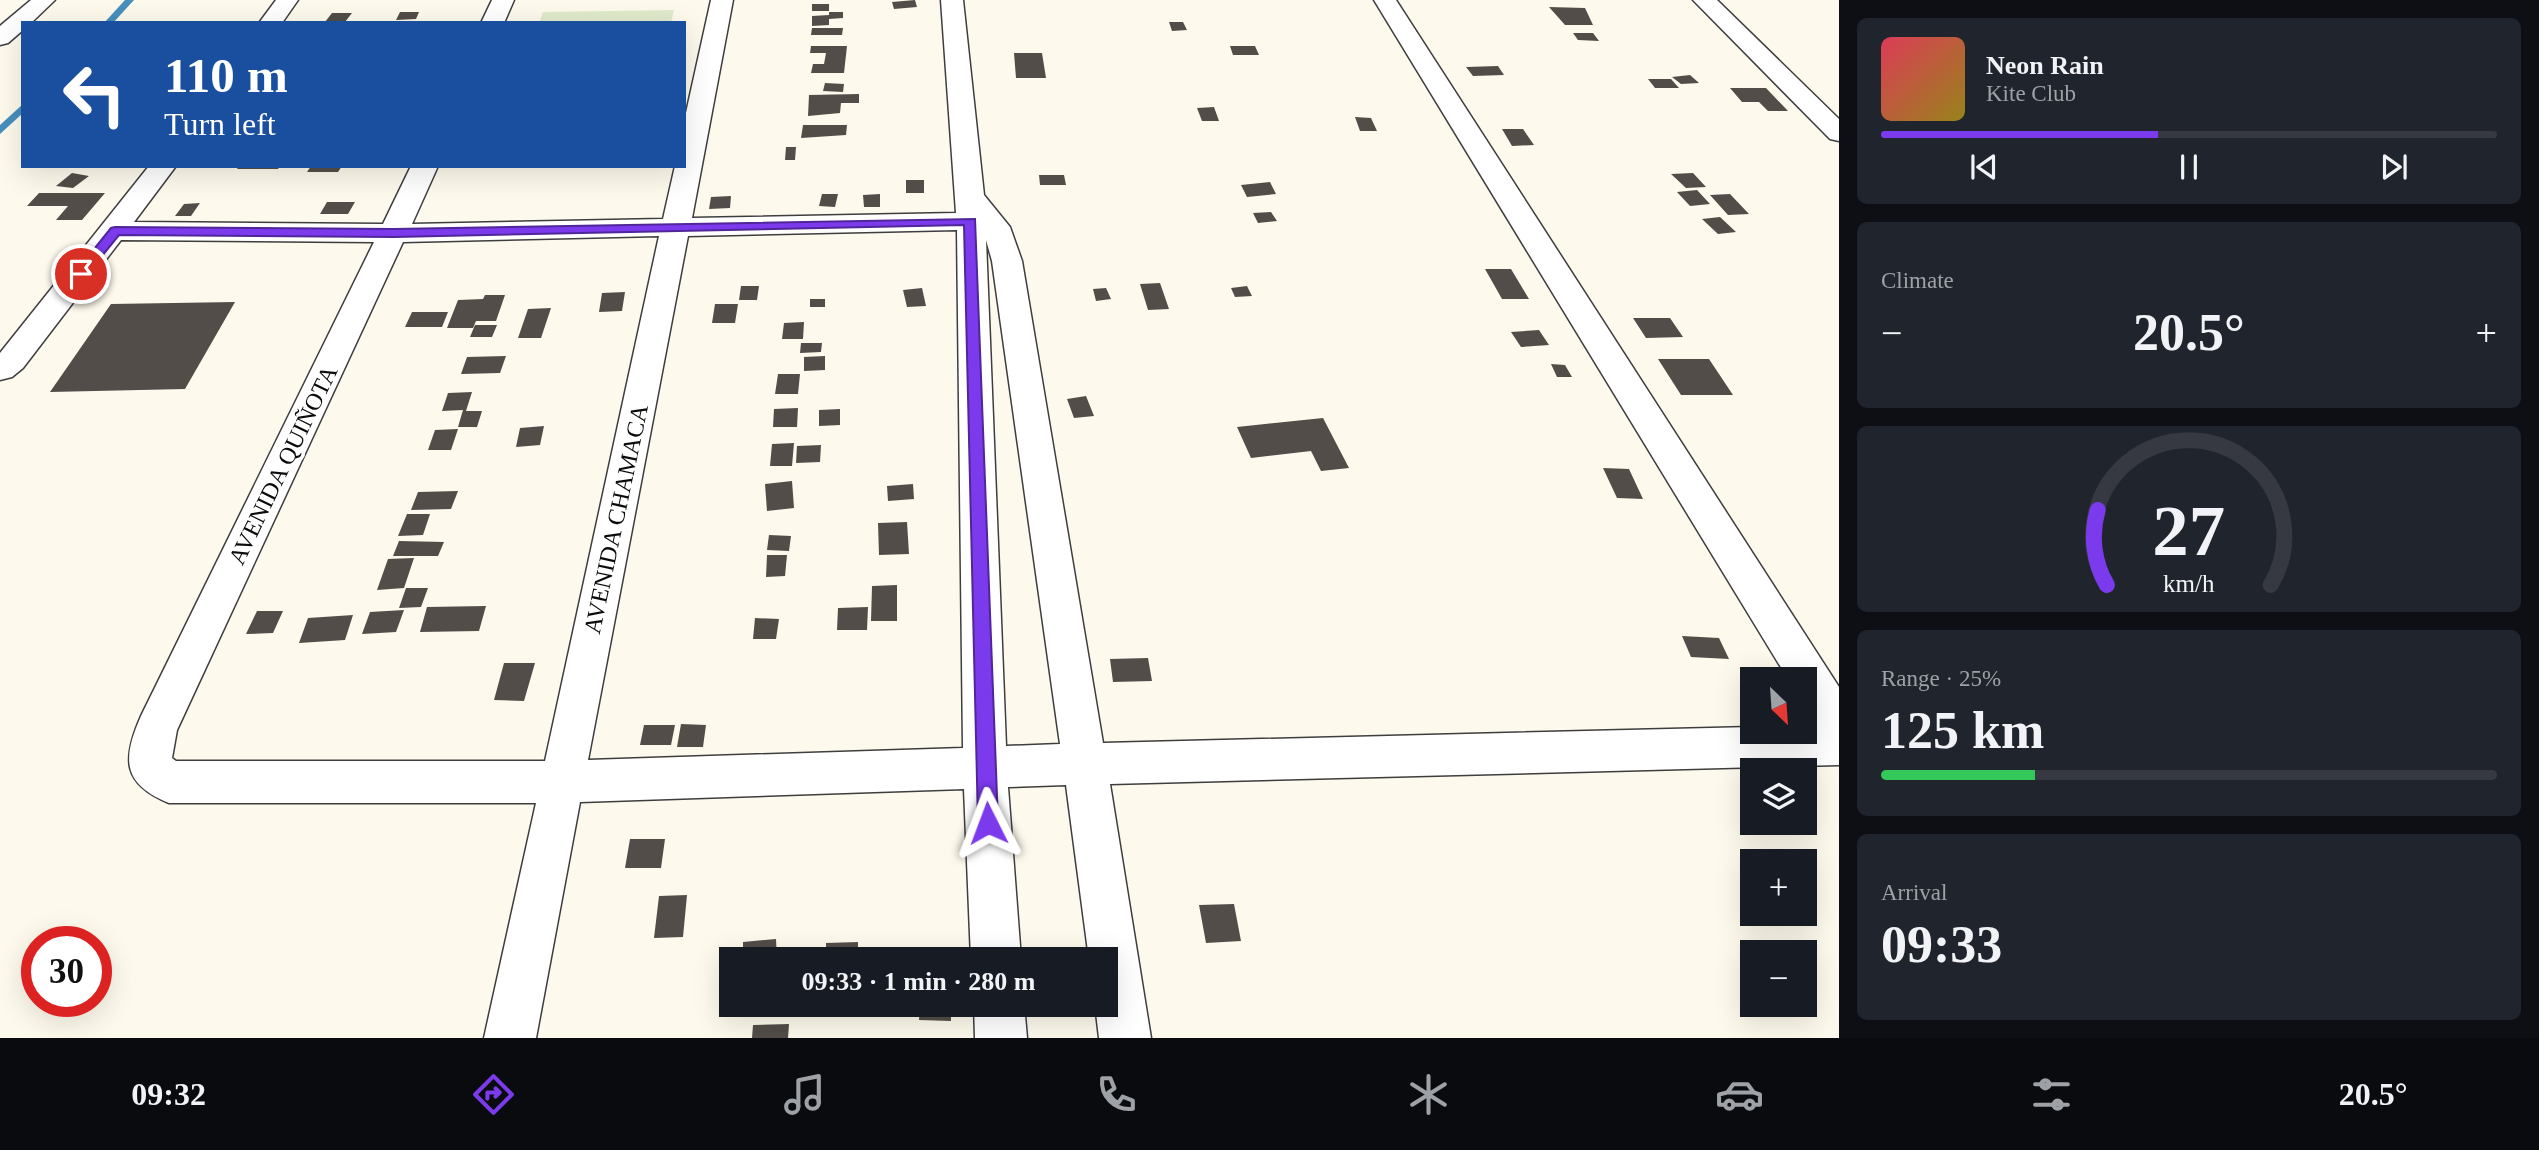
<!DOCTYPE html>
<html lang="en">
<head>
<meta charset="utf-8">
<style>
  body { margin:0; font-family:Georgia,serif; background:#20242c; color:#f1f3f6; height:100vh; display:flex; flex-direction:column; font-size:26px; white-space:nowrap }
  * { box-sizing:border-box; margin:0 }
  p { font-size:23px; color:#9ea1a6 }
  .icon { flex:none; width:38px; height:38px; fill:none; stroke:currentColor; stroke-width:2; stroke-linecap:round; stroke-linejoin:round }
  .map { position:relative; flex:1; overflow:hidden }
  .drawer { display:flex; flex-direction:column; gap:18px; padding:18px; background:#0d0f14; width:700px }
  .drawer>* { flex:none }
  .banner { position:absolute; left:21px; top:21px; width:665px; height:147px; border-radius:0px; box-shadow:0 7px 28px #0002; background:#1a4fa0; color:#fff; overflow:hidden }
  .needle { width:46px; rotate:155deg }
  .buttons { position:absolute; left:1740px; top:667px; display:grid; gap:14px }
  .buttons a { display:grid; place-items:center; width:77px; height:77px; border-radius:0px; background:#171b24; box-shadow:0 7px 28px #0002; font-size:35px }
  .speed { position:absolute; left:21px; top:926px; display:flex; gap:14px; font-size:35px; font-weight:700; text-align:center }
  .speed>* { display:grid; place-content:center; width:91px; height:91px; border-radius:50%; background:#171b24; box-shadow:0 7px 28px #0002; line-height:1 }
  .speed .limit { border:10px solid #d22; background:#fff; color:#111 }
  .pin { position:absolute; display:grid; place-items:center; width:60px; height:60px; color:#fff; margin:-30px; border:4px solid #fff; border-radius:50%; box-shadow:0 2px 7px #0007 }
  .me { position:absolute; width:77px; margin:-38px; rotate:357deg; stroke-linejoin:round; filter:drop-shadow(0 0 5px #0008) }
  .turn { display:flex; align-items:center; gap:24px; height:147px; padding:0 28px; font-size:32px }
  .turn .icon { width:91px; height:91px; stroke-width:2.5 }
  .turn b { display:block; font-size:49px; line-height:60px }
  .big { font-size:52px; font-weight:600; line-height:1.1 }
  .drawer .card { flex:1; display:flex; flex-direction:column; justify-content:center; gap:10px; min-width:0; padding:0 24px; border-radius:10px; background:#20242c }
  .drawer .dial { align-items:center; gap:0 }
  .dial svg { height:182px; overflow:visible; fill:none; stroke:#363941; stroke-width:7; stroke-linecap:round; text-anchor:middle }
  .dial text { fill:#f1f3f6; stroke:none }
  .song { display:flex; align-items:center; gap:21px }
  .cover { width:84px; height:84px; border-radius:10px; background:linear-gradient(135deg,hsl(350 70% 55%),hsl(50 70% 35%)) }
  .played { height:7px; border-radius:4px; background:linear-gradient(90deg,#7c3aed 45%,#363941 45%) }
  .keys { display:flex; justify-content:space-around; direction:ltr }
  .heat { display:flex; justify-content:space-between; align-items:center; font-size:38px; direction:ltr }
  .charge { height:10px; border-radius:5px; background:linear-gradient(90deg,#34c759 25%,#363941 0) }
  .trip { position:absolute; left:719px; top:947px; width:399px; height:70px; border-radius:0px; background:#171b24; box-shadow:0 7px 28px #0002; font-weight:600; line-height:70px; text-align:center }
  .menu { display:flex; height:112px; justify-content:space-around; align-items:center; background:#090b0e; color:#9ea1a6 }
  .menu .icon { width:49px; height:49px }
  .menu .active { color:#7c3aed }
  .menu b { font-size:32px; color:#f1f3f6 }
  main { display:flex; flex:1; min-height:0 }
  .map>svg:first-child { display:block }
  .pitch { fill:#e0ebcb }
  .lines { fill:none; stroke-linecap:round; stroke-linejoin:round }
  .stream { fill:#478fbc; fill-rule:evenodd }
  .building { fill:#534d49 }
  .street-casing { stroke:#3e3e3e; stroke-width:3 }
  .street { fill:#fff; fill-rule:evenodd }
  .route { fill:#7c3aed; stroke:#51269a; stroke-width:2 }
  .labels { text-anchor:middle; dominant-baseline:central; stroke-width:7; stroke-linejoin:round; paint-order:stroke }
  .street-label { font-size:24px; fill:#0b0b0b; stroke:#fff }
</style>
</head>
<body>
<main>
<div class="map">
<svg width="1839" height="1038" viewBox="0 0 1839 1038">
  <rect width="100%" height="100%" fill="#fdf9ec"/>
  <path class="pitch" d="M 674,10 L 671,23 L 539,23 L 543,12 Z"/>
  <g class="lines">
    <path class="stream" d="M 125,0 L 134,0 L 113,23 L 104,23 Z
      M 23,104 L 23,113 L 0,134 L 0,125 Z"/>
  </g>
  <path class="building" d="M 915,0 L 917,7 L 894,9 L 892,2 Z
    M 812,4 L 829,4 L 829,11 L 812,11 Z
    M 1549,7 L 1585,8 L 1593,25 L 1565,25 Z
    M 400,12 L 419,12 L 416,19 L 396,20 Z
    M 829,12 L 843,12 L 843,18 L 829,19 L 829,25 L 812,26 L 812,16 L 829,15 Z
    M 332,13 L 352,13 L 345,22 L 325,22 Z
    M 1169,22 L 1183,22 L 1187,30 L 1172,31 Z
    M 812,28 L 843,28 L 842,35 L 811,35 Z
    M 1573,33 L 1593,33 L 1599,41 L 1578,40 Z
    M 811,46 L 847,46 L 844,73 L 811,73 L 813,64 L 824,64 L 826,53 L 810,53 Z
    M 1230,46 L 1255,46 L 1259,55 L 1233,55 Z
    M 1014,53 L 1042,53 L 1046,78 L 1016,78 Z
    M 1498,66 L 1504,75 L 1473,76 L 1466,67 Z
    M 1690,75 L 1699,83 L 1681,84 L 1672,77 Z
    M 1648,79 L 1671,79 L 1679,88 L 1655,88 Z
    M 825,83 L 844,84 L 843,92 L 823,91 Z
    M 1730,88 L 1766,88 L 1788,111 L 1768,111 L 1759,102 L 1742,102 Z
    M 859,94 L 859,103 L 841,103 L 840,113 L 808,116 L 809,95 Z
    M 1214,107 L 1219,121 L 1202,121 L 1197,108 Z
    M 1355,117 L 1371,118 L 1377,131 L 1360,131 Z
    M 803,125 L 847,125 L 846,135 L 801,138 Z
    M 1502,129 L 1523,129 L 1534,145 L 1512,146 Z
    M 786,147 L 796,147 L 795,160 L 785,160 Z
    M 239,166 L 280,166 L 278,169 L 237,169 Z
    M 311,166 L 342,166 L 338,172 L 307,172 Z
    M 72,173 L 89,176 L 73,188 L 56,186 Z
    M 1693,173 L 1706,187 L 1686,188 L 1671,174 Z
    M 1039,175 L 1064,175 L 1066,185 L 1040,185 Z
    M 906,180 L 924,180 L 924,193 L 906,193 Z
    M 1270,182 L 1276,194 L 1247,197 L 1241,185 Z
    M 1697,190 L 1710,204 L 1690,206 L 1677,192 Z
    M 39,193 L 105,193 L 82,220 L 56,220 L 68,206 L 27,206 Z
    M 822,194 L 838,194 L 835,207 L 819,206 Z
    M 880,194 L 880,207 L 864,207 L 863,195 Z
    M 1730,194 L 1749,214 L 1728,215 L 1710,195 Z
    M 731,196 L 730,208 L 709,209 L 711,197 Z
    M 327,202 L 355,202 L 348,214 L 320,214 Z
    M 200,203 L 191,216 L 175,216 L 184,204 Z
    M 1271,212 L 1277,221 L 1258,223 L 1253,213 Z
    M 1720,217 L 1736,232 L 1718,234 L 1702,219 Z
    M 1485,269 L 1511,269 L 1529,299 L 1502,299 Z
    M 1160,283 L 1169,309 L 1148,310 L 1140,284 Z
    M 741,286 L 759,286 L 757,300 L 739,300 Z
    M 1247,286 L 1252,296 L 1235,297 L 1231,288 Z
    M 922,288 L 926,306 L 907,307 L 903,290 Z
    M 1106,288 L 1111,299 L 1096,301 L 1093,289 Z
    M 625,292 L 622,311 L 599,312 L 602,293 Z
    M 485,295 L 505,295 L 496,321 L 476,321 L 473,328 L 447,328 L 458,300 L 483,299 Z
    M 810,299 L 825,299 L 825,307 L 810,307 Z
    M 235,302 L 185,389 L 50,392 L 111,304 Z
    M 715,304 L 738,304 L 735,323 L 712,323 Z
    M 551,308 L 541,338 L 518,338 L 528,309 Z
    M 412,312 L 448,312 L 442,327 L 405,327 Z
    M 1633,318 L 1670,318 L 1683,337 L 1646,338 Z
    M 804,322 L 803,339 L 782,339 L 784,323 Z
    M 475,325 L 497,325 L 492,337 L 470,337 Z
    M 1539,330 L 1549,345 L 1521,347 L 1511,332 Z
    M 801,343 L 822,343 L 821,352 L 800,353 Z
    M 506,356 L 500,373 L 461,374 L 467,357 Z
    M 825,356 L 825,370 L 804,371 L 804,357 Z
    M 1658,359 L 1709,359 L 1733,395 L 1681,395 Z
    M 1551,364 L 1565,365 L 1572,377 L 1557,377 Z
    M 778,374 L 800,374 L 798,394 L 775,394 Z
    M 472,392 L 466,411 L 482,411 L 477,427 L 458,427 L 463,410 L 442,411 L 448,393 Z
    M 1086,396 L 1094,416 L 1074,418 L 1067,399 Z
    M 798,408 L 797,427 L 773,427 L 774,409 Z
    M 840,409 L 840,425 L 819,426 L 819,410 Z
    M 1323,418 L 1349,468 L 1321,471 L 1311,451 L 1251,458 L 1237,427 Z
    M 544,426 L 540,445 L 516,447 L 520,428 Z
    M 458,429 L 451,450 L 428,450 L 435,430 Z
    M 794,443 L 792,466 L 770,466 L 772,444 Z
    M 821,445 L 820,462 L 796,463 L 797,446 Z
    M 1603,468 L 1629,469 L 1643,499 L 1617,498 Z
    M 792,481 L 794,508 L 767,511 L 765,484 Z
    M 913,484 L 914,499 L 888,501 L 887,486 Z
    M 458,491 L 451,509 L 411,510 L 418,492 Z
    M 407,514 L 430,514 L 423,535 L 398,536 Z
    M 907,522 L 909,554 L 879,555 L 878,523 Z
    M 769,535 L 791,536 L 789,551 L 767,550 Z
    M 399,541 L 444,542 L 438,556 L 393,556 Z
    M 767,555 L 787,555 L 785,576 L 766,577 Z
    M 414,558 L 404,588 L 377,590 L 388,559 Z
    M 897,585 L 897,621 L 871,621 L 872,586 Z
    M 406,588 L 428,588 L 421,607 L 399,608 Z
    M 486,606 L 479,631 L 420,632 L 427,607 Z
    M 868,607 L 867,630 L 837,630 L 838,608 Z
    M 404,610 L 396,632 L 362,634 L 370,612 Z
    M 257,611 L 283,611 L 273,633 L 246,634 Z
    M 353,615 L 345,640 L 299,643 L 308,618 Z
    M 755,618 L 779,619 L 776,639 L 753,639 Z
    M 1682,636 L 1719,638 L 1729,659 L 1691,657 Z
    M 1148,658 L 1152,681 L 1113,682 L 1110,659 Z
    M 504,663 L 535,663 L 524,701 L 494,700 Z
    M 681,724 L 706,725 L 703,747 L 677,747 Z
    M 644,725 L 675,725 L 671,745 L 640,745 Z
    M 630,839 L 665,839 L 661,868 L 625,868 Z
    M 1757,850 L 1790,852 L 1794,861 L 1762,861 Z
    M 687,895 L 683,937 L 654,938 L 659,896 Z
    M 1234,904 L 1241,941 L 1206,943 L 1199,905 Z
    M 776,939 L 777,959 L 743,959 L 743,942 Z
    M 858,942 L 858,959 L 826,959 L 826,943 Z
    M 920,1004 L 951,1004 L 951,1021 L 919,1020 Z
    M 789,1024 L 788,1038 L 752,1038 L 753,1025 Z"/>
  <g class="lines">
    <g class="street-casing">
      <path id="street" d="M 31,0 L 55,0 L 31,23 L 23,23 L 23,30 L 8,43 L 0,45 L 0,26 Z
        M 276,0 L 298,0 L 282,23 L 259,23 Z
        M 492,0 L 514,0 L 504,23 L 481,23 Z
        M 711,0 L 733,0 L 692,218 L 956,213 L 941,0 L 963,0 L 984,195 L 1010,227 L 1022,261 L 1103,743 L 1752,727 L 1752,732 L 1804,732 L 1804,726 L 1817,726 L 1804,705 L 1804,679 L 1788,679 L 1374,0 L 1396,0 L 1839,687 L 1839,765 L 1110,784 L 1151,1038 L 1099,1038 L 1095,1004 L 1106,1004 L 1106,959 L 1089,959 L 1066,785 L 1008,787 L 1021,959 L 971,959 L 964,789 L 580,802 L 536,1038 L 484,1038 L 536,803 L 169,803 C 122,784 122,759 141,716 L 374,242 L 121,240 L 23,368 L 12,377 L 0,380 L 0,353 L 149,166 L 176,166 L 134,222 L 383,224 L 411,166 L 438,166 L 412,224 L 663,219 L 675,166 L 684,166 L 684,122 ZM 957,230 L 963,748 L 588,760 L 688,236 ZM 659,236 L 545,761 L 176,761 L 172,758 L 177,730 L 403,242 ZM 986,240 L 992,261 L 1060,744 L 1006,746 Z
        M 1693,0 L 1717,0 L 1839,119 L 1839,141 L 1830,139 Z
        M 974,1004 L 1024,1004 L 1027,1038 L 975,1038 Z"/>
    </g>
    <use href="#street" class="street"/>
  </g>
  <path class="route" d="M 975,219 L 998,823 L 995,829 L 988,832 L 981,829 L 978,823 L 964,225 L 394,237 L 119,235 L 85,277 L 74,274 L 111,228 L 115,227 L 394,229 Z"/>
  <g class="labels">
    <g class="street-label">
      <text transform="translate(283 465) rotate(-64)">AVENIDA QUIÑOTA</text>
      <text transform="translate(616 519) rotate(-78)">AVENIDA CHAMACA</text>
    </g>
  </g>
</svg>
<div class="buttons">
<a><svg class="needle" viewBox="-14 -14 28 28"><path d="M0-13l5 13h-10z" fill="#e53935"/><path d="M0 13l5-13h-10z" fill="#9ea1a6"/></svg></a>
<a><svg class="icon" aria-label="layers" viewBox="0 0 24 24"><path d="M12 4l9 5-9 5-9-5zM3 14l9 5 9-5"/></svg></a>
<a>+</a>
<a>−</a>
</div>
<div class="speed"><div class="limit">30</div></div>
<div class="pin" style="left:81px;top:274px;background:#d93025"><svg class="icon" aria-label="arrive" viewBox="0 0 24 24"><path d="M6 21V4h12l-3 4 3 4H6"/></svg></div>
<svg class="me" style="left:988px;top:823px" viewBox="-20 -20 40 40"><path d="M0-17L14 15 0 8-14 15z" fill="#7c3aed" stroke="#fff" stroke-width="4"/></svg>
<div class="trip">09:33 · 1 min · 280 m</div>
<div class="banner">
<div class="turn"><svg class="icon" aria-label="left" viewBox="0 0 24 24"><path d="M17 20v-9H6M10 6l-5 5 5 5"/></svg><div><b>110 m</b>Turn left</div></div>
</div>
</div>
<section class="drawer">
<div class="card">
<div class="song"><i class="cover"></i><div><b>Neon Rain</b><p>Kite Club</p></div></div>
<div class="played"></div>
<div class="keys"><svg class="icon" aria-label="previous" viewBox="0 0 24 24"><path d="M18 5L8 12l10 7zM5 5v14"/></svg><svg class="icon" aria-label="pause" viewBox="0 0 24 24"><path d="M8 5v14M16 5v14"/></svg><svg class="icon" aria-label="next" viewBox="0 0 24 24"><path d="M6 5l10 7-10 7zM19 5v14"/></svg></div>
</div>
<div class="card"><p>Climate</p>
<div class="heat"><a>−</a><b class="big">20.5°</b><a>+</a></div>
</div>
<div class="card dial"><svg viewBox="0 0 100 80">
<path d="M14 69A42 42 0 1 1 86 69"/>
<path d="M14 69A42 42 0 0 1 10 36" stroke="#7c3aed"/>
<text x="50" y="56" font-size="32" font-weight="700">27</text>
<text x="50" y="72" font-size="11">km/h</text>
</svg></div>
<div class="card"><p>Range · 25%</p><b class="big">125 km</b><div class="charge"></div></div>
<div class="card"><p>Arrival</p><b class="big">09:33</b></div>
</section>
</main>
<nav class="menu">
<b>09:32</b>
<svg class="icon active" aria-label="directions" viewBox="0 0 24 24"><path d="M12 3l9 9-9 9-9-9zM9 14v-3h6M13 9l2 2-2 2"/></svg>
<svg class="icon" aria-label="music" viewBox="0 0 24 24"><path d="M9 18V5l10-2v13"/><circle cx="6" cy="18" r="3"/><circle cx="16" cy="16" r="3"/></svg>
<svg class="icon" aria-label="phone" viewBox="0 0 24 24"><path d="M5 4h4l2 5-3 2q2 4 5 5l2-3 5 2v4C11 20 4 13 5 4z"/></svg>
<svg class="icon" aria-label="climate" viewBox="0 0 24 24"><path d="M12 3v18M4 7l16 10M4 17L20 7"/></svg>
<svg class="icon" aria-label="car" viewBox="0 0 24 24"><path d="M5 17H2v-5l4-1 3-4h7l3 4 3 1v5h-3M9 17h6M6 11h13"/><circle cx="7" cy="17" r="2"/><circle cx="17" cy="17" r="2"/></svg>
<svg class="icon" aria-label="filters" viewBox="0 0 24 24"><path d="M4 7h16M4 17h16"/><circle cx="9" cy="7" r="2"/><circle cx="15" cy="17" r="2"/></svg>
<b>20.5°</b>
</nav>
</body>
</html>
